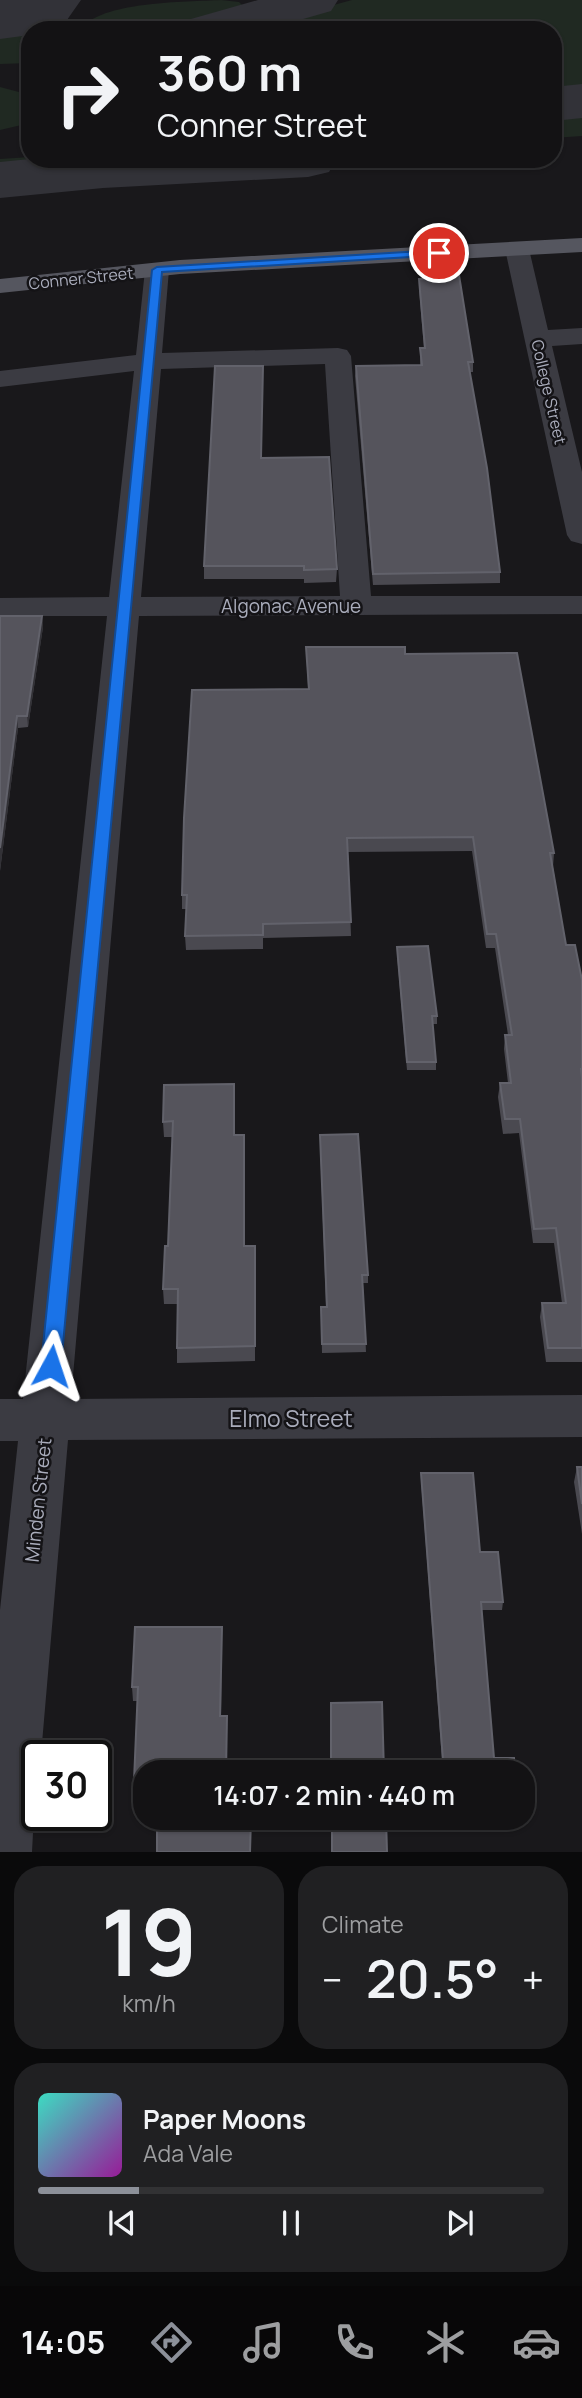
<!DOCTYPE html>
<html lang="en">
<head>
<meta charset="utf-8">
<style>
  body { margin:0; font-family:Manrope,sans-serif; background:#202022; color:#f1f3f6; height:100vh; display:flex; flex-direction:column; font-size:26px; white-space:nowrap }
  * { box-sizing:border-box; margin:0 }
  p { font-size:23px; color:#9d9ea0 }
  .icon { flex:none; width:38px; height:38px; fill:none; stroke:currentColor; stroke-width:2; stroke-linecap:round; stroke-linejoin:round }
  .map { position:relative; height:1852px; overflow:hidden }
  .drawer { display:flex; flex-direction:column; gap:14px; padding:14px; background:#0a0a0b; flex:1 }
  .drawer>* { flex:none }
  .banner { position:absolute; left:21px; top:21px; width:541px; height:147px; border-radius:28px; box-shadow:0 2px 5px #0004,0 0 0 2px #323234; background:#131214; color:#f1f3f6; overflow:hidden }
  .speed { position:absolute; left:21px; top:1740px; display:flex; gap:14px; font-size:35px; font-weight:700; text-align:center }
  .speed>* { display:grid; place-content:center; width:91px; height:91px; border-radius:50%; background:#131214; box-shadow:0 2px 5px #0004,0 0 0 2px #323234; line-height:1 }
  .speed .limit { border:4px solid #111; border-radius:10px; background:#fff; color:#111 }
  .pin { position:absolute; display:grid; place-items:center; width:60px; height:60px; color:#fff; margin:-30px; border:4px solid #fff; border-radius:50%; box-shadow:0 2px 7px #0007 }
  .me { position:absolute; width:77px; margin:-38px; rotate:5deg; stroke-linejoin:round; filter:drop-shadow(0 0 5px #0008) }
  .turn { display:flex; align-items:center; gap:24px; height:147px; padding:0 21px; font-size:32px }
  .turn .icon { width:91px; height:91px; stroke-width:2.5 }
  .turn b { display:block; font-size:49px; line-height:60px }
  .big { font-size:52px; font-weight:600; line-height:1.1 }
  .drawer .widget { flex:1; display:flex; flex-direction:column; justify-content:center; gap:10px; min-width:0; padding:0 24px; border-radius:28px; background:#202022 }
  .drawer .dial { align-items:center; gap:0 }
  .dial b { font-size:91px; line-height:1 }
  .song { display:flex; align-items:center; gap:21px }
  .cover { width:84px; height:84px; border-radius:10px; background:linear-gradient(135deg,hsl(170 70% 55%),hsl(300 70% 35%)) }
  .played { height:7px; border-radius:4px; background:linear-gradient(90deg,#8c9099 20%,#323234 20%) }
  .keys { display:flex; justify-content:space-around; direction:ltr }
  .heat { display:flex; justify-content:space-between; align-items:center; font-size:38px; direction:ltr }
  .drawer .tiles { flex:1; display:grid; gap:14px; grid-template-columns:1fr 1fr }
  .widget:last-child { grid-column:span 2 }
  .trip { position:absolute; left:133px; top:1760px; width:402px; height:70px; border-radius:28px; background:#131214; box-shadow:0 2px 5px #0004,0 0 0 2px #323234; font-weight:600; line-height:70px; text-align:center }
  .menu { display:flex; height:112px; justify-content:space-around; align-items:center; background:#080708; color:#9d9ea0 }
  .menu .icon { width:49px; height:49px }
  .menu .active { color:#8c9099 }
  .menu b { font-size:32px; color:#f1f3f6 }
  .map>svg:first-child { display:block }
  .green { fill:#202922 }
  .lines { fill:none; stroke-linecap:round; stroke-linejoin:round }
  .taxiway { fill:#323238; fill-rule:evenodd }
  .runway { fill:#323238; fill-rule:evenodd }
  .minor { fill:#3b3b42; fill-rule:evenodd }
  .major { fill:#55565f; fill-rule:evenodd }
  .wall { fill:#4a4950 }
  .shaded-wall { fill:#323136 }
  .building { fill:#55545c; stroke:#62626b; stroke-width:2 }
  .route { fill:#1a73e8; stroke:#114b97; stroke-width:2 }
  .labels { text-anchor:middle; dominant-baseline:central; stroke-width:5; stroke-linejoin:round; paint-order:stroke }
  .far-street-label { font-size:16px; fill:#aaadbc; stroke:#141316 }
  .street-label { font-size:19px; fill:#aaadbc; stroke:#141316 }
  .near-street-label { font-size:23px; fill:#aaadbc; stroke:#141316 }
</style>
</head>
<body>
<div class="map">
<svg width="582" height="1852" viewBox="0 0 582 1852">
  <rect width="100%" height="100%" fill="#19181b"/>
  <path class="green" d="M 221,0 L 239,2 L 244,7 L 236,12 L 174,30 L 80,30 C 100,1 186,2 221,0 Z
    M 352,0 L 582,0 L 582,87 L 553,89 L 553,30 L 242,30 Z
    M 0,22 L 30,34 L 30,63 L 0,64 Z
    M 0,87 L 30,95 L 30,123 L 0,130 Z
    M 582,114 L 582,136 L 553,138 L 553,116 Z
    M 30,157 L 30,159 L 64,159 L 52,165 L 0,171 L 0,159 Z"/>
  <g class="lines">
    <path class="taxiway" d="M 0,0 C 36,0 55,0 78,30 L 30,30 L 30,37 L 17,26 L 0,21 Z
      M 258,0 L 338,0 L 331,11 L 265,30 L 183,30 L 191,19 Z
      M 582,84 L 582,118 L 553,121 L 553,87 Z
      M 30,159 L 337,159 L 329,172 L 308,177 L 103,188 L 0,198 L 0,162 Z"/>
    <path class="runway" d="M 0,0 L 81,0 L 62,27 L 30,30 L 30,35 L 0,39 Z"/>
    <path class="minor" d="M 517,242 L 525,244 L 529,249 L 548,330 L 582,328 L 582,344 L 552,346 L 582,472 L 582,544 L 571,541 L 567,535 L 505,249 L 509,244 Z
      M 157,263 L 166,265 L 169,270 L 162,353 L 338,348 L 347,350 L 351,356 L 371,596 L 582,596 L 582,614 L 139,616 L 71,1399 L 582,1395 L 582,1437 L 68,1440 L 41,1755 L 37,1755 L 32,1852 L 0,1852 L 0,1610 L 18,1441 L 0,1441 L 0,1399 L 23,1399 L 107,616 L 0,616 L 0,598 L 109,597 L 134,371 L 0,387 L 0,371 L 136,355 L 145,270 L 148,265 ZM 325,364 L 340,596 L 141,597 L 161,369 Z"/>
    <path class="major" d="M 582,238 L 582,252 L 180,274 L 0,293 L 0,279 L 180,260 Z"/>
  </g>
  <path class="wall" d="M 419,279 L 473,362 L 473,372 L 470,372 L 500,572 L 500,583 L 373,585 L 355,376 L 356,366 L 420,365 L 420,348 L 424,348 L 419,289 Z
    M 261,458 L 337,569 L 336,582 L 304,583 L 304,579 L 204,579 L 204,566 Z
    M 0,616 L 42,616 L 43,627 L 28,727 L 18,728 L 0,871 Z
    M 306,647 L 405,654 L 554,853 L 553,867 L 566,945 L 582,980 L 582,1362 L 546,1362 L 540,1317 L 542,1303 L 562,1303 L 554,1243 L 533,1243 L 519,1133 L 503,1134 L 498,1097 L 500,1083 L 508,1083 L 504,1049 L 505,1035 L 508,1035 L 495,948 L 486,948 L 472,851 L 348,852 L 351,936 L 263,938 L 263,949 L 186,950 L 185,936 L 187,909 L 182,909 L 182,895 L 308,689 Z
    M 397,947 L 437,1016 L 437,1024 L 432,1024 L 436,1062 L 436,1070 L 407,1070 L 397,955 Z
    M 164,1085 L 235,1135 L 245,1246 L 255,1246 L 255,1361 L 177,1363 L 177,1304 L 164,1304 L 163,1289 L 168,1246 L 173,1137 L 164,1137 L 163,1122 Z
    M 320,1143 L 368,1275 L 368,1283 L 363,1283 L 366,1352 L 322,1353 L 321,1307 L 326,1307 Z
    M 577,1467 L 582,1467 L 582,1534 L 574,1482 Z
    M 421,1473 L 480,1552 L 503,1602 L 502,1610 L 481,1610 L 494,1758 L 515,1773 L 443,1773 L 421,1481 Z
    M 222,1641 L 221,1716 L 227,1716 L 227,1773 L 145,1773 L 145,1795 L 135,1795 L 134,1781 L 137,1701 L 133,1701 L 132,1687 Z"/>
  <path class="shaded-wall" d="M 42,616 L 43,627 L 28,727 L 27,716 Z
    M 17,716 L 18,728 L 0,871 L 0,848 Z
    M 222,1627 L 222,1641 L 221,1730 L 220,1716 Z
    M 227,1716 L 227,1773 L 226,1773 Z"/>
  <path class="building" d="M 424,275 L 459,275 L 473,362 L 468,362 L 487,468 L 500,572 L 373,574 L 356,366 L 422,365 L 420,348 L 425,348 L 419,279 L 424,279 Z
    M 215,366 L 263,366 L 261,458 L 329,457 L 337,569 L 304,570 L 304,566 L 204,566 Z
    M 0,616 L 42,616 L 27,716 L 17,716 L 0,848 Z
    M 306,647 L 405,647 L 405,654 L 517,653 L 554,853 L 550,853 L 566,945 L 575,945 L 582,980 L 582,1069 L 581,1069 L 582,1078 L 582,1348 L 548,1348 L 542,1303 L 566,1303 L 556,1228 L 534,1229 L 520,1119 L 505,1119 L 500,1083 L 511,1083 L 505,1035 L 512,1035 L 496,934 L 487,934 L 473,837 L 347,838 L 351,922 L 263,924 L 263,935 L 185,936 L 187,895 L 182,895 L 184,818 L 192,690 L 309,689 Z
    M 428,946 L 437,1016 L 432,1016 L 436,1062 L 407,1062 L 397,947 Z
    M 234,1084 L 234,1135 L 244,1135 L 244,1246 L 255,1246 L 255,1346 L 177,1348 L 178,1289 L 163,1289 L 165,1246 L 168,1246 L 173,1121 L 163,1122 L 164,1085 Z
    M 358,1134 L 368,1275 L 362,1275 L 366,1344 L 322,1344 L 321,1307 L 327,1307 L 320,1135 Z
    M 577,1467 L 582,1467 L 582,1504 Z
    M 421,1473 L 473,1473 L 480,1552 L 498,1552 L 503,1602 L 481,1602 L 494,1758 L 514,1758 L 515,1773 L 444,1773 Z
    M 135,1627 L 222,1627 L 220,1716 L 227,1716 L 226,1773 L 145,1773 L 145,1781 L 134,1781 L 138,1687 L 132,1687 Z
    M 382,1702 L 384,1773 L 331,1773 L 331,1703 Z
    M 157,1818 L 251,1818 L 250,1852 L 157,1852 Z
    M 332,1818 L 386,1818 L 387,1852 L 332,1852 Z"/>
  <path class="route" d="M 439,250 L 443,251 L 443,255 L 162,272 L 61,1366 L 58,1372 L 51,1374 L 44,1372 L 41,1366 L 152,270 L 157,267 Z"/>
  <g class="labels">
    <g class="far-street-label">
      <text transform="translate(81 278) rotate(-6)">Conner Street</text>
      <text transform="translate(549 392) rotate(77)">College Street</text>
    </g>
    <g class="street-label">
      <text x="291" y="606">Algonac Avenue</text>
      <text transform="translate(38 1500) rotate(-84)">Minden Street</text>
    </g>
    <g class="near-street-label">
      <text x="291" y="1418">Elmo Street</text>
    </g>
  </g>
</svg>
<div class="speed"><div class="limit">30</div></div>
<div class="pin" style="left:439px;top:253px;background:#d93025"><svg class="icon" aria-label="arrive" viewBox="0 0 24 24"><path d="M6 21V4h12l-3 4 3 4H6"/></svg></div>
<svg class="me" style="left:51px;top:1366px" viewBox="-20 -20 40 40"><path d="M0-17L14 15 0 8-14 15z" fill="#1a73e8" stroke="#fff" stroke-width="4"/></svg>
<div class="trip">14:07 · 2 min · 440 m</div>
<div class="banner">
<div class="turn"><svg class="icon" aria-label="right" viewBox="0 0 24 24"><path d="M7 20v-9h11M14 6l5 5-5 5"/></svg><div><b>360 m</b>Conner Street</div></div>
</div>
</div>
<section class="drawer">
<div class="tiles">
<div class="widget dial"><b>19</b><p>km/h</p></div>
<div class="widget"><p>Climate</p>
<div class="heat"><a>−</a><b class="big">20.5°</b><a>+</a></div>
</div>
<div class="widget">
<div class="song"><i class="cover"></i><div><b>Paper Moons</b><p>Ada Vale</p></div></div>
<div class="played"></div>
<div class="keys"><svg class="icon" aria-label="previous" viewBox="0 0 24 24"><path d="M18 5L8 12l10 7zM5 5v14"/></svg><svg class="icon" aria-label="pause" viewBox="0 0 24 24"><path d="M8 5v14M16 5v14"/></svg><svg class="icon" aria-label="next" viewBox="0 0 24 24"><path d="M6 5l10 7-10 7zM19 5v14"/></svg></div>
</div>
</div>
</section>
<nav class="menu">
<b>14:05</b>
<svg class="icon active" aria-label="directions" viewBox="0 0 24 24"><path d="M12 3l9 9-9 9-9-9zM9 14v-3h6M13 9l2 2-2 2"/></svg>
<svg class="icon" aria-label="music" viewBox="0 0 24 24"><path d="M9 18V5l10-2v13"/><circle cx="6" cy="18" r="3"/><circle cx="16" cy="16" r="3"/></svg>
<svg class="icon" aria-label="phone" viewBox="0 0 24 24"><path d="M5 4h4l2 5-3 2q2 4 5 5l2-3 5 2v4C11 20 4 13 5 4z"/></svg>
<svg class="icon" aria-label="climate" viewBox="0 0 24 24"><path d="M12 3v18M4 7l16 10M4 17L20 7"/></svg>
<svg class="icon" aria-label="car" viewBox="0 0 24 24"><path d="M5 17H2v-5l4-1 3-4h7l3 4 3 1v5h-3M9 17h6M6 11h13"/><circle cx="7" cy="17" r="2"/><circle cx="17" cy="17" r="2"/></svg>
</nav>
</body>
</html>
